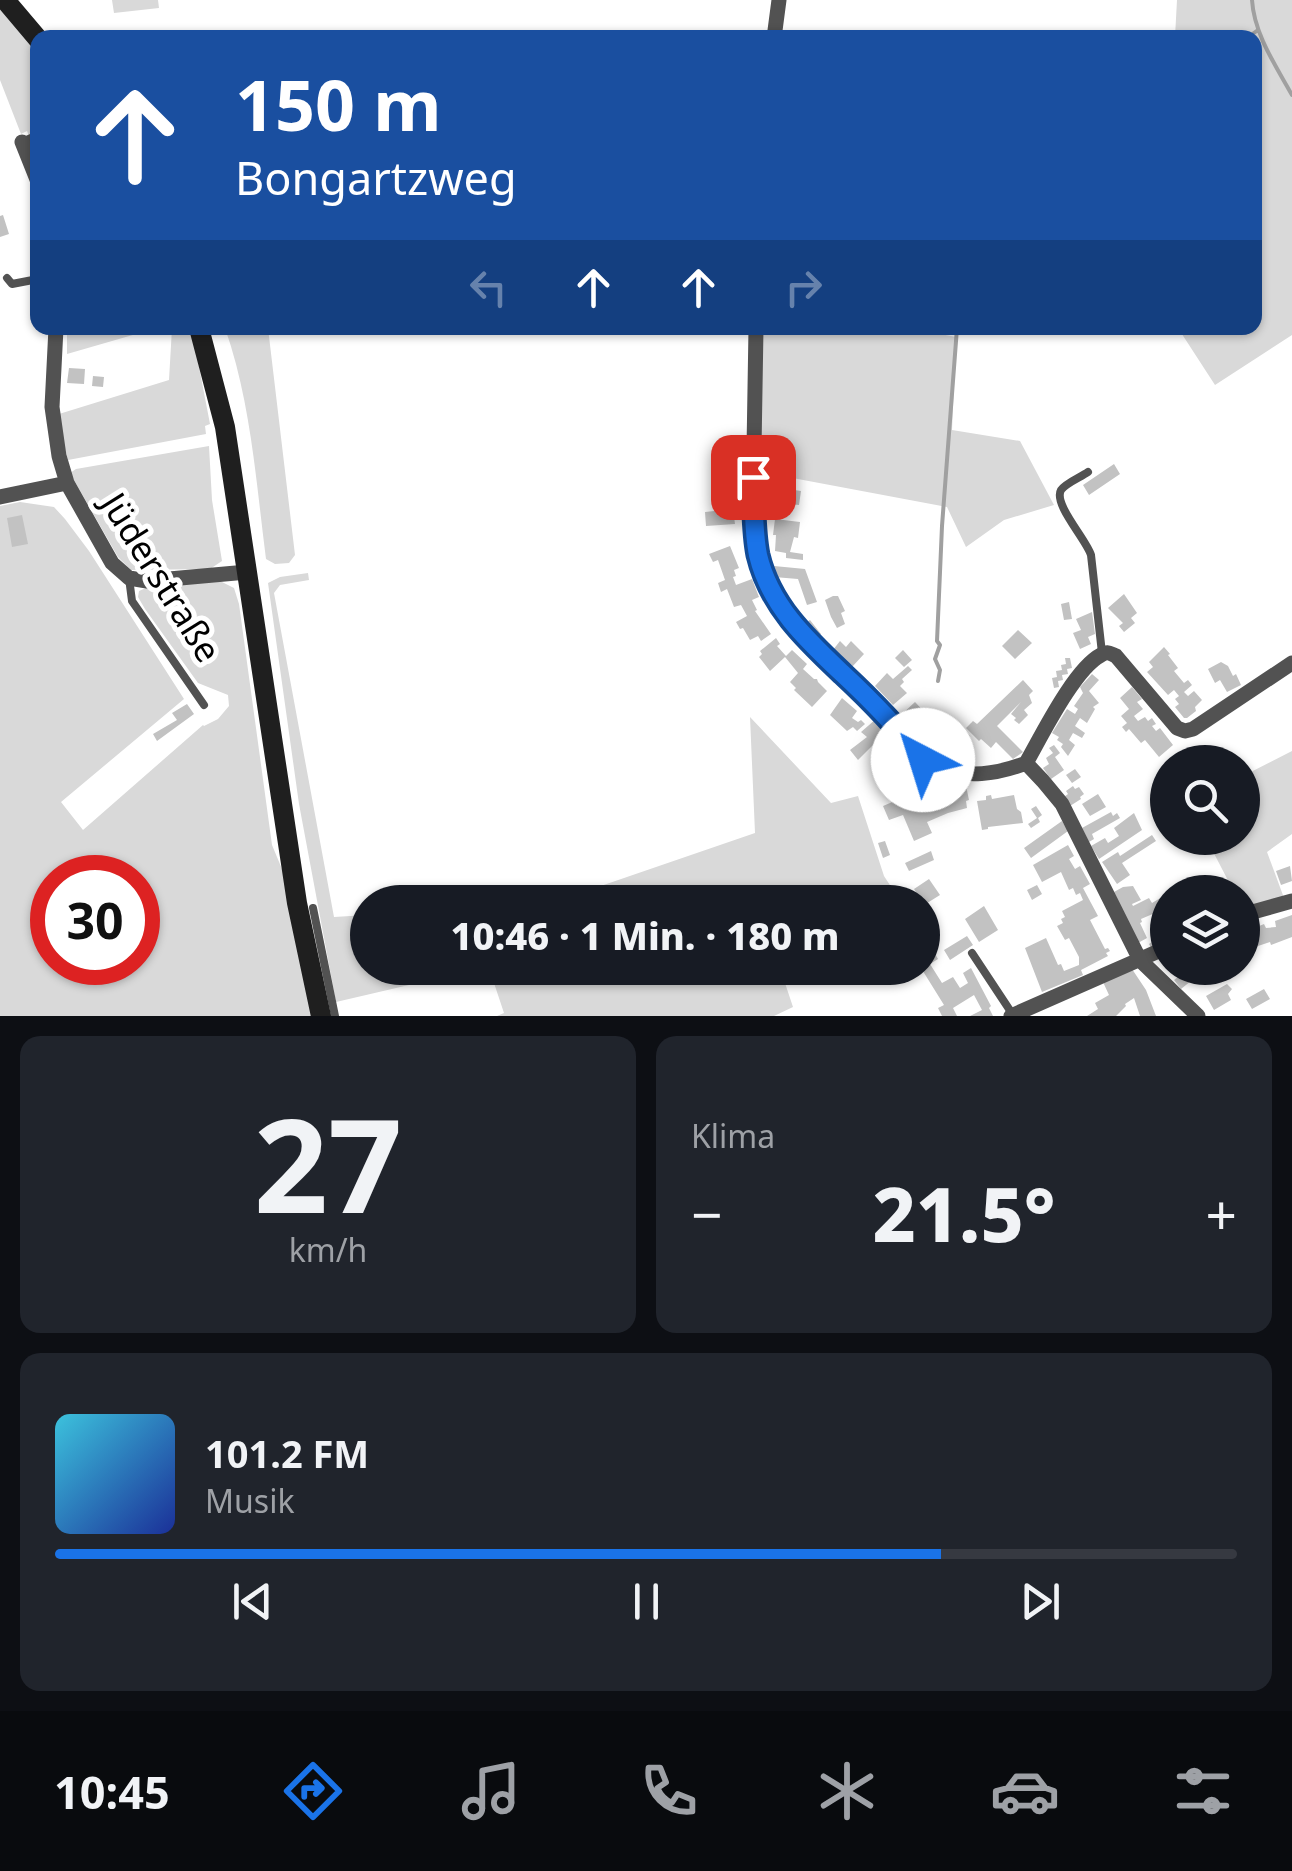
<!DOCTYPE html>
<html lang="de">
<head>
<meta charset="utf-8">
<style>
  body { margin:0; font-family:"Noto Sans",sans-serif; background:#20242c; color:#f1f3f6; height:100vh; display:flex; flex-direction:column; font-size:38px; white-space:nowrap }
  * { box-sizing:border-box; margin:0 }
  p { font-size:32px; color:#9ea1a6 }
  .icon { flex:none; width:55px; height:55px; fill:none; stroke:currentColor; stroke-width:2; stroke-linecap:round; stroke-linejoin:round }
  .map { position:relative; height:1016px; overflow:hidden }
  .panel { display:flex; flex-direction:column; gap:20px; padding:20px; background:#0d0f14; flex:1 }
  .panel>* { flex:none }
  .guide { position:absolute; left:30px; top:30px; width:1232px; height:305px; border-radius:20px; box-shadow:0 2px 8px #0004; background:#1a4fa0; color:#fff; overflow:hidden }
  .controls { position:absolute; left:1150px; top:745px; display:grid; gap:20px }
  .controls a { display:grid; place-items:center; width:110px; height:110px; border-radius:50%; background:#171b24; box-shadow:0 2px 8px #0004; font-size:50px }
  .speed { position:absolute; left:30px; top:855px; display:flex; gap:20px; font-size:50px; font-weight:700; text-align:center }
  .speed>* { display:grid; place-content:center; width:130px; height:130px; border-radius:50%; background:#171b24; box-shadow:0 2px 8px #0004; line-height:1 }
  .speed .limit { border:15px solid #d22; background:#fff; color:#111 }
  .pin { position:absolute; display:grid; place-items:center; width:85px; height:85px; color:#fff; margin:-42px; border-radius:20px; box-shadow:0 5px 15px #0006 }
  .me { position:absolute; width:110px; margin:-55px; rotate:320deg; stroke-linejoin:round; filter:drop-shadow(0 0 8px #0008) }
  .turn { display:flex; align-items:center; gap:35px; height:210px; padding:0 40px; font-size:45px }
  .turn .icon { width:130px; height:130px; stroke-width:2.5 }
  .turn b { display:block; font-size:70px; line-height:85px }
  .lanes { display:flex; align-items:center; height:95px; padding:0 40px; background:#0003; justify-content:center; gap:50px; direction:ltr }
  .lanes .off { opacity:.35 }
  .big { font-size:75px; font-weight:800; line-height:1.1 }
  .panel .card { flex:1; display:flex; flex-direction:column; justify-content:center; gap:15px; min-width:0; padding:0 35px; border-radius:20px; background:#20242c }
  .panel .dial { align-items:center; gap:0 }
  .dial b { font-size:130px; line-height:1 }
  .song { display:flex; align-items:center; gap:30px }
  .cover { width:120px; height:120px; border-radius:15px; background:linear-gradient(135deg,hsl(190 70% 55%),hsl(230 70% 35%)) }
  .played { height:10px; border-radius:5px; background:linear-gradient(90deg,#1a73e8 75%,#363941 75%) }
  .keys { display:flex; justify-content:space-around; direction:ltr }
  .heat { display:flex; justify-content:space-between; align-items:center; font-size:55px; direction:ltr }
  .panel .tiles { flex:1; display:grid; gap:20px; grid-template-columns:1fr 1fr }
  .card:last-child { grid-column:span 2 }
  .trip { position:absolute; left:350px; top:885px; width:590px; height:100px; border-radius:50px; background:#171b24; box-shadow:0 2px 8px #0004; font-weight:800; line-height:100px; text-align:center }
  .tabs { display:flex; height:160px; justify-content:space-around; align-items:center; background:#090b0e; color:#9ea1a6 }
  .tabs .icon { width:70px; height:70px }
  .tabs .selected { color:#1a73e8 }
  .tabs b { font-size:45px; color:#f1f3f6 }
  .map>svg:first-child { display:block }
  .green { fill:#d9d9d9; fill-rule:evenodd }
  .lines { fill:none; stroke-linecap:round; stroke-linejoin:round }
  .stream { stroke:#a0a0a0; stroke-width:4 }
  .building { fill:#c2c2c2 }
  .service { stroke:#525252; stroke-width:8 }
  .minor { stroke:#525252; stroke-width:15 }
  .secondary { stroke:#1f1f1f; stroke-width:20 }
  .route-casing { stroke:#114b97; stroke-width:25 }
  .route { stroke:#1a73e8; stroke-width:18 }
  .labels { text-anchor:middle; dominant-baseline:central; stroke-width:10; stroke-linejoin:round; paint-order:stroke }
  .street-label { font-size:35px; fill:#000; stroke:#fff }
</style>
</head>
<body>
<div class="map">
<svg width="1292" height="1016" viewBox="0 0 1292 1016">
  <rect width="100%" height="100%" fill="#fff"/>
  <path class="green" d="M 112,0 L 158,0 L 159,8 L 114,13 Z
    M 1177,0 L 1292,0 L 1292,335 L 1215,385 L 1178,328 L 1255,328 L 1255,38 L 1175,37 Z
    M 0,7 L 37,53 L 37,156 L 27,131 L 21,134 L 0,80 Z
    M 67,328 L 157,328 L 67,354 Z
    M 172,328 L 188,328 L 195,346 L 210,424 L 205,426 L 206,434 L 68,460 L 61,435 L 59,414 L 169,380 Z
    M 225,328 L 268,328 L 295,555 L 289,563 L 275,564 L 266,559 C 256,482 251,402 225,328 Z
    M 761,328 L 909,328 L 956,337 L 952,430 L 1020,441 L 1054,505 L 1004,520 L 966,547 L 947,507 L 756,471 Z
    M 209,446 L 212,500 L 222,561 L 210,569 L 131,570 L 118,557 L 70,473 L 76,469 Z
    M 20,502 L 54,507 L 65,519 L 89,551 L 184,699 L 61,802 L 83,830 L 203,725 L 204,726 L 218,719 L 229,706 L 228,695 L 198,683 L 145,609 L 138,597 L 139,591 L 146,588 L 218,580 L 234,588 L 239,604 L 272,845 L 292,893 L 322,1016 L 0,1016 L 0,506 ZM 52,878 L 138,878 L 138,962 L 52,962 Z
    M 308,573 L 309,580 L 280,585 L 274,593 L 334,917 L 367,915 L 368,968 L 482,968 L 336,1002 L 299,804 L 268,583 L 280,577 Z
    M 750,717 L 831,803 L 858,796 L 884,876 L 901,902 L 533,902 L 560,900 L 755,833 Z
    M 1292,751 L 1292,834 L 1267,852 L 1284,898 L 1243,909 L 1242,892 L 1234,892 L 1206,838 L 1242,838 L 1243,776 Z
    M 489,968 L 780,968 L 793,1007 L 774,1016 L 497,1016 L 504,1013 Z"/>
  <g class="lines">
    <path class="stream" d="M 1252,0 C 1254,34 1276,66 1292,95
      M 1247,38 L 1258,30
      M 938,681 L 940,670 L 935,659 L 940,645 L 937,641 L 942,526 L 957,328"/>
  </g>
  <path class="building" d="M 3,215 L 9,234 L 0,237 L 0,216 Z
    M 69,368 L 85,369 L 84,384 L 67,383 Z
    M 93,376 L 104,377 L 103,387 L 92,386 Z
    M 1114,464 L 1120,474 L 1089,495 L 1083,485 Z
    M 736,477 L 736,482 L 745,482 L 745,498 L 715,499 L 712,478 Z
    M 774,487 L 801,491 L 799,505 L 790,504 L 789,507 L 771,502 Z
    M 733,509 L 735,524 L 706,526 L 705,512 Z
    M 22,515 L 28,544 L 12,547 L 7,518 Z
    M 775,519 L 800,522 L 798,538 L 794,537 L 790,552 L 803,554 L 803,560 L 786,558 L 786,553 L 775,551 L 776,535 L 773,535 Z
    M 730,546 L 739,568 L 734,570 L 736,576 L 733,577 L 736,585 L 752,579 L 759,597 L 752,600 L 757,610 L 755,611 L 771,634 L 761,641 L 758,636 L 750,640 L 743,628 L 740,629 L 736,622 L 747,616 L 741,605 L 734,607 L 727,589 L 721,592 L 718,583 L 725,580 L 718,560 L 713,562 L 709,554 Z
    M 774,566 L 805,569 L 817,602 L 807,605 L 798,579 L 774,577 Z
    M 1124,594 L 1137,613 L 1131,618 L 1135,623 L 1124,632 L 1119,626 L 1123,623 L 1108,608 Z
    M 833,596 L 838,596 L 845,611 L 841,613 L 845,624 L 837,628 L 831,617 L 825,600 Z
    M 1069,602 L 1072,619 L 1064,620 L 1061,604 Z
    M 1092,612 L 1095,634 L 1088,637 L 1091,644 L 1080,649 L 1073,633 L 1081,630 L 1076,619 Z
    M 810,620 L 821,634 L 813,640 L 801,626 Z
    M 1018,630 L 1032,643 L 1015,659 L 1002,646 Z
    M 776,638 L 780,644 L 777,646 L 786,656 L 792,650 L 807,664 L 803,669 L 814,679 L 817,679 L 818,682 L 827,691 L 812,707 L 794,690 L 796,688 L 790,682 L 798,673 L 785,657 L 770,671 L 759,657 L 762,654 L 760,651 Z
    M 840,641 L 846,647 L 851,641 L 864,654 L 852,667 L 833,650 Z
    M 1164,647 L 1170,654 L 1168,655 L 1178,668 L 1174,671 L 1184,683 L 1188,680 L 1192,685 L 1184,692 L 1188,696 L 1194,691 L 1202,700 L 1195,707 L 1196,711 L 1187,718 L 1184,718 L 1175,707 L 1179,704 L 1175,699 L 1179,696 L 1174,690 L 1168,695 L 1147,672 L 1153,667 L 1149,662 Z
    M 903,650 L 912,660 L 904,667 L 895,658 Z
    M 1065,658 L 1070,658 L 1072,668 L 1067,669 L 1068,674 L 1062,675 L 1063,680 L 1058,681 L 1059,687 L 1054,688 L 1052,678 L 1057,677 L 1056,671 L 1062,670 L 1061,665 L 1066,664 Z
    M 1221,662 L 1228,666 L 1233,676 L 1236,674 L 1241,685 L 1227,692 L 1220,680 L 1215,683 L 1208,669 Z
    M 908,666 L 912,670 L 902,679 L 904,682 L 900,686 L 907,693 L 893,705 L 875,686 L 887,673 L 893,679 Z
    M 1092,674 L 1099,680 L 1089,691 L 1099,703 L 1093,707 L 1095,709 L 1087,723 L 1080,718 L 1075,726 L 1085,733 L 1082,738 L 1073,733 L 1069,740 L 1075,745 L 1068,756 L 1061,747 L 1063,744 L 1057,740 L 1059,737 L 1052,733 L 1067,709 L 1075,714 L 1078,709 L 1074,706 L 1083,693 L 1080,687 Z
    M 1023,680 L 1033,691 L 1029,695 L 1032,703 L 1024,710 L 1028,715 L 1019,724 L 1014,720 L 1016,718 L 1011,714 L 1021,702 L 997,726 L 1023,752 L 1013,759 L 996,742 L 991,748 L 981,739 L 979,741 L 966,728 L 973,721 L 977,724 Z
    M 1132,687 L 1142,699 L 1137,702 L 1143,709 L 1134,716 L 1138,721 L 1145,717 L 1148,721 L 1152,718 L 1156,724 L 1152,726 L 1156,731 L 1160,728 L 1173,745 L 1159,757 L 1145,740 L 1141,743 L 1129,729 L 1126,732 L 1122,727 L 1127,723 L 1121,716 L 1129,709 L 1120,698 Z
    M 842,698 L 857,711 L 852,718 L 858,722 L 861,720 L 865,724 L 857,731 L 853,727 L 847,731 L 830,715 Z
    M 915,702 L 930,718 L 917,730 L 902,714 Z
    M 187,704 L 194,714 L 157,741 L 153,734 L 177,720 L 172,713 Z
    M 876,719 L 893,739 L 880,751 L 874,744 L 858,760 L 850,750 L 867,737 L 861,732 Z
    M 957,725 L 970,736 L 965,742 L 952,731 Z
    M 947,744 L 963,746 L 962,756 L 946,754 Z
    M 1054,745 L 1060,753 L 1055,757 L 1064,770 L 1051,779 L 1043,768 L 1049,764 L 1046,758 L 1053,753 L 1049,748 Z
    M 902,751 L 912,763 L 890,778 L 881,767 Z
    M 1075,769 L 1081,777 L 1072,783 L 1066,775 Z
    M 934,777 L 945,803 L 959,797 L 956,782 L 965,781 L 969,800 L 966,801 L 967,808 L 948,813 L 927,822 L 932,833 L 914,841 L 903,815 L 889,820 L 883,806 L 897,800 L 894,794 L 911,787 L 918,804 L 930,799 L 934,808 L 936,807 L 925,781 Z
    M 1073,786 L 1075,789 L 1079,787 L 1084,794 L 1080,797 L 1081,799 L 1070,806 L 1064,797 L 1068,794 L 1066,791 Z
    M 1098,794 L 1106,807 L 1090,816 L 1082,804 Z
    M 991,795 L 992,799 L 1014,795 L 1017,809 L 1021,812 L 1023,823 L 988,827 L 988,829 L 982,830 L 977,801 L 986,800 L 986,796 Z
    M 1036,806 L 1042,815 L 1038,818 L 1040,822 L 1031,828 L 1028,824 L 1037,818 L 1031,809 Z
    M 1111,812 L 1113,816 L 1117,813 L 1120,818 L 1092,834 L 1094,839 L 1089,842 L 1082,828 Z
    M 1134,813 L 1142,830 L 1099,859 L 1091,846 L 1105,838 L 1108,843 L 1119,836 L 1114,828 Z
    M 1062,821 L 1068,831 L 1031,858 L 1024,848 Z
    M 1152,835 L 1156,841 L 1122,863 L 1130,875 L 1117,884 L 1102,862 L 1118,852 L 1120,856 Z
    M 885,841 L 890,855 L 883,858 L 878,843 Z
    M 1068,845 L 1074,856 L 1069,859 L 1075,869 L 1080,866 L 1090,884 L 1083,888 L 1098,916 L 1090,920 L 1105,949 L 1108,948 L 1110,951 L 1106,953 L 1108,956 L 1081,970 L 1083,975 L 1042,992 L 1025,948 L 1046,938 L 1058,965 L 1061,964 L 1064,971 L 1079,965 L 1079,957 L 1069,938 L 1065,940 L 1057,926 L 1063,923 L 1061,919 L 1065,917 L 1062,911 L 1083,900 L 1080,893 L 1076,895 L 1073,888 L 1069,890 L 1061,872 L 1042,882 L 1033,865 Z
    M 931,851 L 934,860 L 909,871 L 905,863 Z
    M 1290,866 L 1292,881 L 1281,885 L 1276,871 Z
    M 929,879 L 940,895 L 924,905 L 914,889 Z
    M 1037,885 L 1042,894 L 1032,900 L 1027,890 Z
    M 1133,886 L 1141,900 L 1132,904 L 1133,906 L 1149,898 L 1152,903 L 1162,897 L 1168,907 L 1168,942 L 1153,951 L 1149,944 L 1165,933 L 1155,913 L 1141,919 L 1142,922 L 1140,923 L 1147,938 L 1138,943 L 1114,892 L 1123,887 Z
    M 984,906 L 998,930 L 979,942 L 965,919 Z
    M 1292,915 L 1292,937 L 1271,945 L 1270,942 L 1258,946 L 1252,929 L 1264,924 L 1266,928 L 1276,927 L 1275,921 Z
    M 967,936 L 973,945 L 950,960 L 944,950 Z
    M 1249,942 L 1254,955 L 1248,957 L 1246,951 L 1242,953 L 1242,944 Z
    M 933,950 L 938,959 L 930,964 L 942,983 L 953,977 L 960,988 L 968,983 L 963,973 L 971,968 L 991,1006 L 989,1008 L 993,1016 L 970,1016 L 982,1010 L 974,995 L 953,1008 L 957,1016 L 942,1016 L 938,1008 L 944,1005 L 921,968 L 922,956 Z
    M 1190,968 L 1207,968 L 1181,989 L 1174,980 Z
    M 1132,969 L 1146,990 L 1156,1016 L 1140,1016 L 1134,998 L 1125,1004 L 1126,1006 L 1116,1016 L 1087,1016 L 1098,1009 L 1095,1003 L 1109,995 L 1103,982 Z
    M 1227,984 L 1232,989 L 1228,994 L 1231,1000 L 1214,1010 L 1206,996 Z
    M 1264,989 L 1270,999 L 1252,1009 L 1246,999 Z"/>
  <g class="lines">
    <path class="service" d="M 22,142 L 38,135
      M 7,278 L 12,284 L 38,279
      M 1088,472 C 1081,477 1066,483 1061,490 C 1053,504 1086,539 1091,555 L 1102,653
      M 129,578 L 132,601 L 204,705
      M 313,908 L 335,1016
      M 972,953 L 1013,1015"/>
    <path class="minor" d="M 774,38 L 779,0
      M 22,142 L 38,182
      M 56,328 L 52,407 L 59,456 L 67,483 L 112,563 L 129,578 L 147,581 L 247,572
      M 756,328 C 755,368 755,409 754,449 C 753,484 751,521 758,555 C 775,628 845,673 894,724 C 909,739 917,758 937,766 C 965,779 998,774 1026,763
      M 0,497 L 67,483
      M 1026,763 C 1041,737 1074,669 1101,655 C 1108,651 1109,653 1116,656 L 1177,728 L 1185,731 L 1193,729 L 1292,663
      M 1026,763 L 1043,781 L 1062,804 L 1140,960 L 1198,1016
      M 1242,915 L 1292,901
      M 1011,1016 L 1168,947"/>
    <path class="secondary" d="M 5,0 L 38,39
      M 199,328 L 225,427 L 297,903 L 321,1016"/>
  </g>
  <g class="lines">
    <g class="route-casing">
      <path id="route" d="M 753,477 C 754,503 753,530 758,555 C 770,606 807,640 843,674 C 872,701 899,729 923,760"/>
    </g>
    <use href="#route" class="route"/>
  </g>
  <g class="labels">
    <g class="street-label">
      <text transform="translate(162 577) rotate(58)">Jüderstraße</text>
    </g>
  </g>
</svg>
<div class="controls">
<a><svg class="icon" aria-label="search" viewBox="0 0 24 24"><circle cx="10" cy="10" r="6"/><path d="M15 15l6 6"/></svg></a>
<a><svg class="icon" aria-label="layers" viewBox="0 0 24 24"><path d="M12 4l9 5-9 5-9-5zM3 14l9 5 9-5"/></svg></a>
</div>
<div class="speed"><div class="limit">30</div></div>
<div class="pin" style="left:753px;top:477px;background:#d93025"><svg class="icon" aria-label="arrive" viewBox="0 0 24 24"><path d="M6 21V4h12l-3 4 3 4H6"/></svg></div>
<svg class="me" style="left:923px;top:760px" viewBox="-20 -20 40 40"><circle r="19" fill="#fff"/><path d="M0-13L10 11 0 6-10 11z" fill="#1a73e8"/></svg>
<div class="trip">10:46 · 1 Min. · 180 m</div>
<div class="guide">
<div class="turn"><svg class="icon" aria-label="ahead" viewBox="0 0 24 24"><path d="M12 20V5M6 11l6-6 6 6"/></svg><div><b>150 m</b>Bongartzweg</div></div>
<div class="lanes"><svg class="icon off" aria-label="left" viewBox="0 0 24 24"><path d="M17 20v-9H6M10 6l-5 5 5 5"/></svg><svg class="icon" aria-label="ahead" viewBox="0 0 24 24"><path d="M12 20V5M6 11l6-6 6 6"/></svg><svg class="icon" aria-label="ahead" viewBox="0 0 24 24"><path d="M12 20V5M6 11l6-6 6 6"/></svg><svg class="icon off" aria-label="right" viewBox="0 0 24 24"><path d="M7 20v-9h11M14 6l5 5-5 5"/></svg></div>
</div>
</div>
<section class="panel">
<div class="tiles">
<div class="card dial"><b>27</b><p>km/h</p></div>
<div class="card"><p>Klima</p>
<div class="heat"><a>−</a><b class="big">21.5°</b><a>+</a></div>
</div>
<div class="card">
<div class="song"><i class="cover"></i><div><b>101.2 FM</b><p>Musik</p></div></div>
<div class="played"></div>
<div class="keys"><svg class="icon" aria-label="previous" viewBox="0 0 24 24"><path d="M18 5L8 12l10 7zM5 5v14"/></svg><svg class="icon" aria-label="pause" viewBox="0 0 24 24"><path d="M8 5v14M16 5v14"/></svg><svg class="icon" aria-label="next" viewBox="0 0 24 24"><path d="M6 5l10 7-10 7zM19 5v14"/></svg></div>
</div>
</div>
</section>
<nav class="tabs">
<b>10:45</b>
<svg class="icon selected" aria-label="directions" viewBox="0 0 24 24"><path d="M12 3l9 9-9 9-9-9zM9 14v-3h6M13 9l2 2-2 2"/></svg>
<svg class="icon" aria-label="music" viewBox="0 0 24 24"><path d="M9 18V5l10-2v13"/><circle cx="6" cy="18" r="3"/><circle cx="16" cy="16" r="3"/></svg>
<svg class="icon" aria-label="phone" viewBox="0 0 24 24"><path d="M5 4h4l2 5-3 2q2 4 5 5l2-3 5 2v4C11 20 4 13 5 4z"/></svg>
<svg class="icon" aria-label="climate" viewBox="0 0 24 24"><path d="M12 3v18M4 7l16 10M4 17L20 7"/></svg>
<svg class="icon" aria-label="car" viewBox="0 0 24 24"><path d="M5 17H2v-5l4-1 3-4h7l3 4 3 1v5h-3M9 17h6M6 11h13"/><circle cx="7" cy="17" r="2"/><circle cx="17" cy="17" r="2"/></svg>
<svg class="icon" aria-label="filters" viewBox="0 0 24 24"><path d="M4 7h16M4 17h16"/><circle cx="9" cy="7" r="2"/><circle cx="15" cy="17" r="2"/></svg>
</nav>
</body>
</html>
